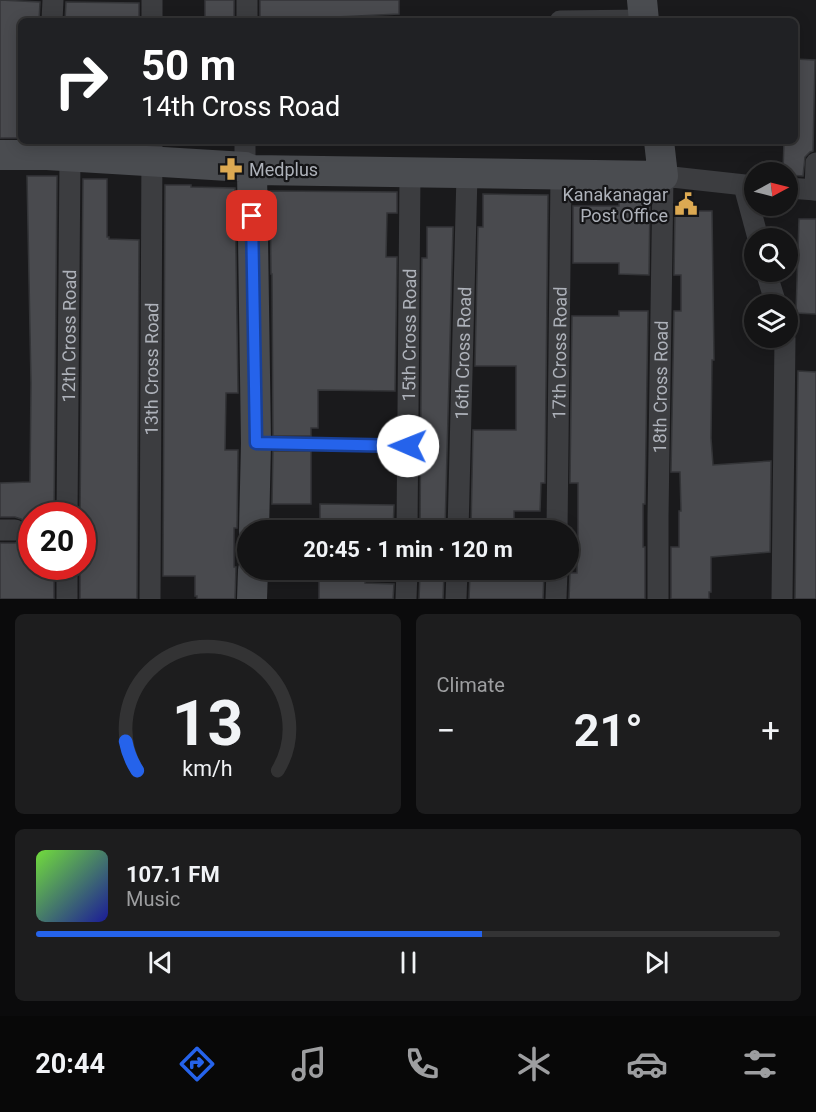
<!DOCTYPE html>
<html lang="en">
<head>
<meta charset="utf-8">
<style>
  body { margin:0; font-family:Roboto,sans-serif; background:#1d1d1e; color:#f1f3f6; height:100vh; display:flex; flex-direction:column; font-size:22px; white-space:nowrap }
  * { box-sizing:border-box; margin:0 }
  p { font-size:20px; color:#9d9ea0 }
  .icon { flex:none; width:33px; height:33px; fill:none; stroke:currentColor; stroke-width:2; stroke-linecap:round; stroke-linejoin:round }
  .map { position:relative; height:599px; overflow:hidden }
  .panel { display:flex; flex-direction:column; gap:15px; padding:15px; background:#0b0b0c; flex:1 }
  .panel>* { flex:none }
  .banner { position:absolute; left:18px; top:18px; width:780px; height:126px; border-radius:9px; box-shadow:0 3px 15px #0003,0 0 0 2px #333334; background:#202124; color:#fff; overflow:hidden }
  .needle { width:39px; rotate:83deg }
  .fabs { position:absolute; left:744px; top:162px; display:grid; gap:12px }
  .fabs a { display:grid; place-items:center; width:54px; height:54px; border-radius:50%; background:#141415; box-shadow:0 3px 15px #0003,0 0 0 2px #333334; font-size:30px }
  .speed { position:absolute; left:18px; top:502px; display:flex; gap:12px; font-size:30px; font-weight:700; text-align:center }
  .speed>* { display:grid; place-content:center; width:78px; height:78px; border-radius:50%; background:#141415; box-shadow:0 3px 15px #0003,0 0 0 2px #333334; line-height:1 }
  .speed .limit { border:9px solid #d22; background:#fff; color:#111 }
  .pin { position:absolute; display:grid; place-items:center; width:51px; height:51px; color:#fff; margin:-26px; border-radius:12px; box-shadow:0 3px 9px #0006 }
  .me { position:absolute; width:66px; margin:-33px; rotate:271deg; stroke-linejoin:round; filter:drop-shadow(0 0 4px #0008) }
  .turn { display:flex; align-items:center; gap:21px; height:126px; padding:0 24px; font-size:27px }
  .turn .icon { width:78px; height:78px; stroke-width:2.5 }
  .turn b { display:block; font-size:42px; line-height:51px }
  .big { font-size:45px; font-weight:700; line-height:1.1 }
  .panel .card { flex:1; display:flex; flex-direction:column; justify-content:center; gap:9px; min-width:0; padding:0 21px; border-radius:9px; background:#1d1d1e }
  .panel .dial { align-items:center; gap:0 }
  .dial svg { height:156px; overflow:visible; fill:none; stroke:#333334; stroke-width:7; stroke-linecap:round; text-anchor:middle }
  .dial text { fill:#f1f3f6; stroke:none }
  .song { display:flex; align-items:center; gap:18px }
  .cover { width:72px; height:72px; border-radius:9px; background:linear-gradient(135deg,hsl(100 70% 55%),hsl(240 70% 35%)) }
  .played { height:6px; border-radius:3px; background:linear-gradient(90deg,#2563eb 60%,#333334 60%) }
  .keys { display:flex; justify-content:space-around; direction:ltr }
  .heat { display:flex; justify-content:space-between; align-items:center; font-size:33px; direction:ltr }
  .panel .tiles { flex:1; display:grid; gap:15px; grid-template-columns:1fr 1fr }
  .card:last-child { grid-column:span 2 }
  .trip { position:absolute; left:237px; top:520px; width:342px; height:60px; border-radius:30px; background:#141415; box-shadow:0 3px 15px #0003,0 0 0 2px #333334; font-weight:700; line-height:60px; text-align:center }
  .tab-bar { display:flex; height:96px; justify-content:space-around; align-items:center; background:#080808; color:#9d9ea0 }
  .tab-bar .icon { width:42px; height:42px }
  .tab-bar .current { color:#2563eb }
  .tab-bar b { font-size:27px; color:#f1f3f6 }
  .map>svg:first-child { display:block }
  .building { fill:#494a4e; stroke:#343538; stroke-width:1.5 }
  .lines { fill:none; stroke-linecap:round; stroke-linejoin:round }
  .lane { stroke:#3c3d40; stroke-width:10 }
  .street { stroke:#3c3d40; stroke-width:21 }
  .secondary { stroke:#4a4c50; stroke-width:30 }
  .route-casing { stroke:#184099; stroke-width:15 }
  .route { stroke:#2563eb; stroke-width:10 }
  .labels { text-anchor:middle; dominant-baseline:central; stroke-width:4.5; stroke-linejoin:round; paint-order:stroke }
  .poi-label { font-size:18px; fill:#aeb2ba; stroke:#151517; text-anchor:start }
  .street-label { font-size:18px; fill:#aeb2ba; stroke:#151517 }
</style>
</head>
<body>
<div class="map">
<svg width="816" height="599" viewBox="0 0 816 599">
  <rect width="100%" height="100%" fill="#1a1a1c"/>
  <path class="building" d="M 0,0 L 40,2 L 39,21 L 21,21 L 21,138 L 0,138 Z
    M 205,0 L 234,0 L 234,21 L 205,21 Z
    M 260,0 L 399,0 L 399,14 L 316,18 L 316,21 L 260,21 Z
    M 66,2 L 139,3 L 139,21 L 65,21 Z
    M 795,59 L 815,60 L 813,151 L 810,152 L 805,157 L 803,176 L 788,175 L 788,172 L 783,172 L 784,141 L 795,141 Z
    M 27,176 L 57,176 L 57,179 L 54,516 L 32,516 L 32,567 L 54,567 L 54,599 L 0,599 L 0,543 L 15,543 L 21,541 L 26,537 L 28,531 L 26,523 L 21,519 L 15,517 L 0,517 L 0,483 L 30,482 L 31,383 Z
    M 83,179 L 107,179 L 107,237 L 109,237 L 109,239 L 139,240 L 137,599 L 80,599 L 80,567 L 83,567 L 83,516 L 80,516 Z
    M 165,185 L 191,185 L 191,187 L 235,188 L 238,393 L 226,393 L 225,450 L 238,450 L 237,528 L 234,528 L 234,567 L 236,567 L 235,599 L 197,599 L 197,596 L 195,596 L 195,576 L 163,576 Z
    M 270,191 L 397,192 L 397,213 L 387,213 L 386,257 L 397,257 L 395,391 L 318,390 L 318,428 L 311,428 L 311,436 L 273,436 L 272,274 L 271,274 Z
    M 483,194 L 548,195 L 545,483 L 541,483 L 540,511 L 514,511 L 514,531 L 475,531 L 475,529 L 471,529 L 473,430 L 516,430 L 516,366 L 475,366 L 478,227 L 483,227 Z
    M 619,198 L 650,198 L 649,275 L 619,274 L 619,263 L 573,263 L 573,206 L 619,206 Z
    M 675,211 L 712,211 L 714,360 L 712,360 L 711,438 L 713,465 L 771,461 L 770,552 L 711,557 L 711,592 L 709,592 L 709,599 L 671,599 L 671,547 L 679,547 L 679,511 L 681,511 L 680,472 L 671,472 L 674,311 L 681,311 L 681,275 L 674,275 Z
    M 799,219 L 816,219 L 816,314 L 796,313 Z
    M 427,227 L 453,227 L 445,529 L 420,529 L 422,258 L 427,258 Z
    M 619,311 L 648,311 L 645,504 L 643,504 L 643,547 L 645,547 L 645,599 L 569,599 L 570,573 L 577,573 L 578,534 L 578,483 L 570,483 L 572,316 L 619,316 Z
    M 798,371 L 816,372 L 816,599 L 795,599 Z
    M 273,451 L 311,451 L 311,504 L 272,504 Z
    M 320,504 L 394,505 L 393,531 L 320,531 Z
    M 319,570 L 365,570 L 365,583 L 394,584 L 393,599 L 319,599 Z
    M 472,573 L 544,573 L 543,599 L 469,599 L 470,574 Z
    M 420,574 L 444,574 L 443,599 L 419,599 Z"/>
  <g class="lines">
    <path class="lane" d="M 259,443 L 408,445"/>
    <g class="street">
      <path d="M 52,21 L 53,0"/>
      <path d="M 152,21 L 152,0"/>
      <path d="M 247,21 L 247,0"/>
      <path d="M 560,21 L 644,20"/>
      <path d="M 245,167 L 245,141"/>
      <path d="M 744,186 L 758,238"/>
      <path d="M 788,188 L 816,190"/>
      <path d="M 815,190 L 816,163"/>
      <path d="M 766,272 L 776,304"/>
      <path id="s1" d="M 67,516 L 70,157"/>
      <path d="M 0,530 L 15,530"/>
      <path id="s2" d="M 407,531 L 410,173"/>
      <path id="s3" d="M 458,531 L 467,174"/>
      <path id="s4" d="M 557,531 L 561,175"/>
      <path d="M 67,599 L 67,567"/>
      <path id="s5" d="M 150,599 L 152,141"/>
      <path d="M 406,599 L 407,570"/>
      <path d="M 456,599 L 457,570"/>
      <path d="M 556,599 L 557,570"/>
      <path id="s6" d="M 658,599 L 658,517 L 663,176 L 754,186"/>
      <path d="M 782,599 L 785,338"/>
    </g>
    <path class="secondary" d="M 642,0 L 644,21
      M 0,155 L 47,155 L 245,167 L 252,170 L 663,176 L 659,141
      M 252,170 L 256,443 L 254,531
      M 252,599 L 253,570"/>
  </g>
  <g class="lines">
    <g class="route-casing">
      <path id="route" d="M 252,216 L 256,443 L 408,446"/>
    </g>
    <use href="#route" class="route"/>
  </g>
  <defs>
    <g id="pharmacy-bare" transform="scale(1.8)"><path d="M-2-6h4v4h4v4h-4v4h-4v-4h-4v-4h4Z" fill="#dca952" stroke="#151517" stroke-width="2.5" paint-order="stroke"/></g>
    <g id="civic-bare" transform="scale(1.8)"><path d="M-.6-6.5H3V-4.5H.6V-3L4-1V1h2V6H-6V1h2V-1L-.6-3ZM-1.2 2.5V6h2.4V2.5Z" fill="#dca952" stroke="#151517" stroke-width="2.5" paint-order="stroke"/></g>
  </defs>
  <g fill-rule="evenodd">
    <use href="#pharmacy-bare" x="231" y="169"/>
    <use href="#civic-bare" x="686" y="204"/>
  </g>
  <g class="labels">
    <g class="poi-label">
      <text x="249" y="169">Medplus</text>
      <text x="668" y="194" text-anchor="end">Kanakanagar<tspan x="668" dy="21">Post Office</tspan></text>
    </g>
    <g class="street-label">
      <text stroke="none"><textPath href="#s2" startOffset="196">15th Cross Road</textPath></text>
      <text stroke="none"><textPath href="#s1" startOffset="180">12th Cross Road</textPath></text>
      <text stroke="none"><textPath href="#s3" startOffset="178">16th Cross Road</textPath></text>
      <text stroke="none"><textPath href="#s4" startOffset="178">17th Cross Road</textPath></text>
      <text stroke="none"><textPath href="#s5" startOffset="230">13th Cross Road</textPath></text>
      <text stroke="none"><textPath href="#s6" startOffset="212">18th Cross Road</textPath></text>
    </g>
  </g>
</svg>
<div class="fabs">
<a><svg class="needle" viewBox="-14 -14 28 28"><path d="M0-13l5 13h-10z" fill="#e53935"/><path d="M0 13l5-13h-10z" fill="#9d9ea0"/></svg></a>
<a><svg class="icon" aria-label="search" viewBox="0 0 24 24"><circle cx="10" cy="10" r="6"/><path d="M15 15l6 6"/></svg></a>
<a><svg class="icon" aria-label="layers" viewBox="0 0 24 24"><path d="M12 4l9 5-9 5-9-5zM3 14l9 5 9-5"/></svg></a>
</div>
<div class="speed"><div class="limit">20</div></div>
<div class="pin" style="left:252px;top:216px;background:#d93025"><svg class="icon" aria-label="arrive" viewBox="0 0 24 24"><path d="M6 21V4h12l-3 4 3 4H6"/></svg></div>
<svg class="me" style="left:408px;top:446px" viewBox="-20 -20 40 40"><circle r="19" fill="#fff"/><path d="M0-13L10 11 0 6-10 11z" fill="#2563eb"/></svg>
<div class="trip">20:45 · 1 min · 120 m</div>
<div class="banner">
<div class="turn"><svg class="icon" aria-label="right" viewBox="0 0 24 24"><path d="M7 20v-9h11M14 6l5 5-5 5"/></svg><div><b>50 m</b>14th Cross Road</div></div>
</div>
</div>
<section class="panel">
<div class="tiles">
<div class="card dial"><svg viewBox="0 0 100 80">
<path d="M14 69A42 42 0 1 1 86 69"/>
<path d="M14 69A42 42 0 0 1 8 54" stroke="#2563eb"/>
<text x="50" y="56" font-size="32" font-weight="700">13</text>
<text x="50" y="72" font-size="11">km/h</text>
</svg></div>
<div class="card"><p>Climate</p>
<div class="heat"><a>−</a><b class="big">21°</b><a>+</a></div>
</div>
<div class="card">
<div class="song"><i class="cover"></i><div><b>107.1 FM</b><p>Music</p></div></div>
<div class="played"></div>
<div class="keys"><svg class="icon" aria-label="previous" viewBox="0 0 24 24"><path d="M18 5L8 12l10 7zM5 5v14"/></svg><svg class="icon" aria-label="pause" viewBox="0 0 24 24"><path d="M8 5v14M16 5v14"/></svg><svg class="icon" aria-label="next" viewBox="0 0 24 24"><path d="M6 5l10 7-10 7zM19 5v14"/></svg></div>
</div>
</div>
</section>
<nav class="tab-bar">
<b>20:44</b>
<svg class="icon current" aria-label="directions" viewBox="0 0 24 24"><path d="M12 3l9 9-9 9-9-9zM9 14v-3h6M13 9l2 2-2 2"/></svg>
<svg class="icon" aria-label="music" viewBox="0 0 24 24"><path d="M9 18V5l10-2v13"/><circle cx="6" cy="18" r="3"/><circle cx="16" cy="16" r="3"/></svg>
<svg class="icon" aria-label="phone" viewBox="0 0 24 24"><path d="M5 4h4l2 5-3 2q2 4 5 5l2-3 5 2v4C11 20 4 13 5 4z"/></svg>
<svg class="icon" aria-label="climate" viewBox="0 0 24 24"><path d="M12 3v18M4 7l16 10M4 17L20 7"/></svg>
<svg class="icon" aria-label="car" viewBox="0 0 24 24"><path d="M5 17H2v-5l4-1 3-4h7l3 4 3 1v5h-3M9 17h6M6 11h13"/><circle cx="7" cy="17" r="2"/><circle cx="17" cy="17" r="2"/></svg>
<svg class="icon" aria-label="filters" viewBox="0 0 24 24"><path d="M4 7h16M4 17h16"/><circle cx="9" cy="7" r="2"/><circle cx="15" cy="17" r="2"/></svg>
</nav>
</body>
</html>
